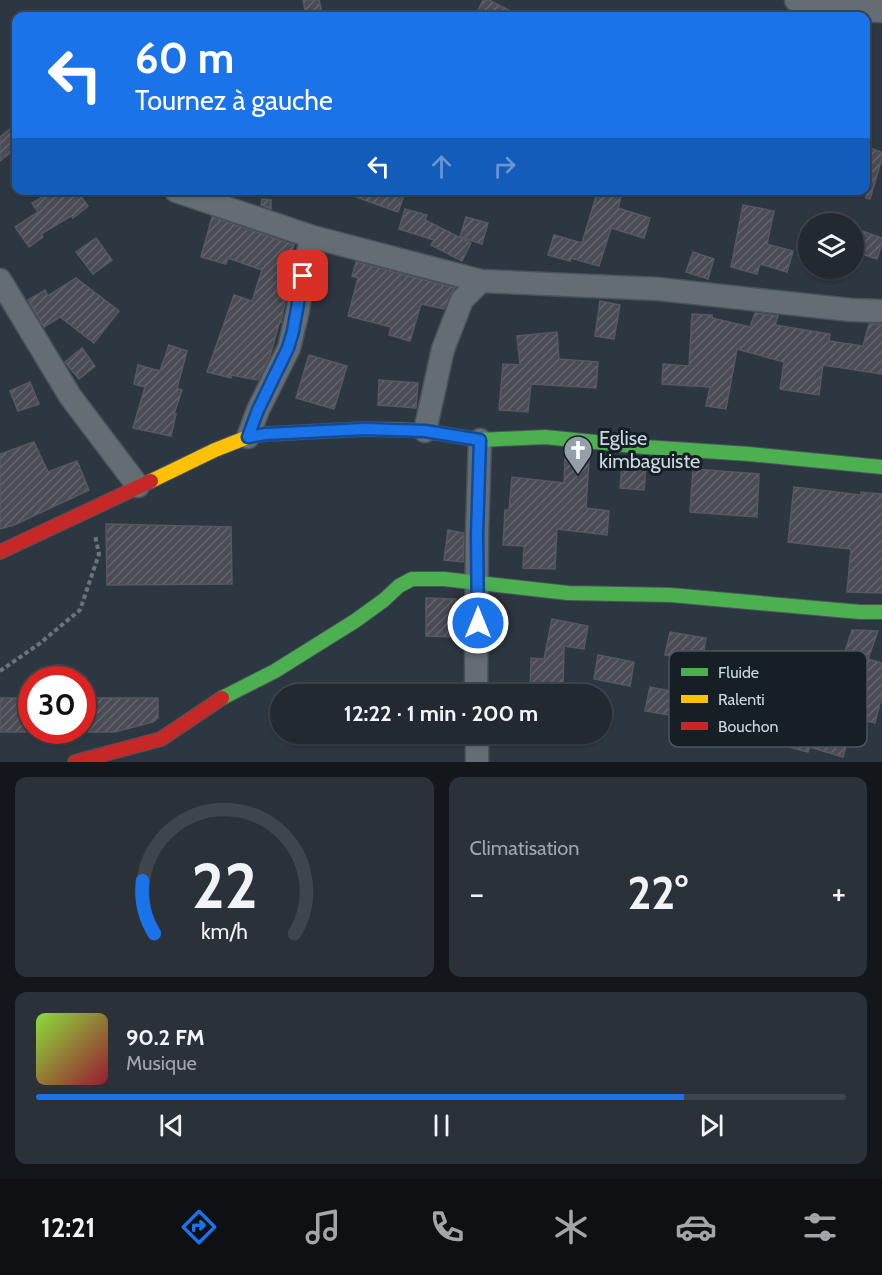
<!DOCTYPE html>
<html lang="fr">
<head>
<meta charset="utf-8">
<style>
  body { margin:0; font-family:Cabin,sans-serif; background:#2a3139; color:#f1f3f6; height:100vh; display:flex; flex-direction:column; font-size:22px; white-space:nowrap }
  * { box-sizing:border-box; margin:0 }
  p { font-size:20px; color:#a2a6ab }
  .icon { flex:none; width:33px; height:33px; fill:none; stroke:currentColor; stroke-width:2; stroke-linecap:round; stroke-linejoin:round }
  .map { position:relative; height:762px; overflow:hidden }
  .side { display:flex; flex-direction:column; gap:15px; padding:15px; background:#13171b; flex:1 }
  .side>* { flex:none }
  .banner { position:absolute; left:12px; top:12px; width:858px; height:183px; border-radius:12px; box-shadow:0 2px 4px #0004,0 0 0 2px #3f454d; background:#1a73e8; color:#fff; overflow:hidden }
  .controls { position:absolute; left:798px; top:213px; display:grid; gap:12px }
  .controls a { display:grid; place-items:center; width:66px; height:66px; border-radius:50%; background:#222931; box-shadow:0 2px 4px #0004,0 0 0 2px #3f454d; font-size:30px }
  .speed { position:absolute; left:18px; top:666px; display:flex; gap:12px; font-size:30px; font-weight:700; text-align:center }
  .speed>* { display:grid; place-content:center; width:78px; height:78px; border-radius:50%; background:#222931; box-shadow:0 2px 4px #0004,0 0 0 2px #3f454d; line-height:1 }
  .speed .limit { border:9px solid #d22; background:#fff; color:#111 }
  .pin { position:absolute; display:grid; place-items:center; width:51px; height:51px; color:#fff; margin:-26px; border-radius:12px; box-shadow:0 3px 9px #0006 }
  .me { position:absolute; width:66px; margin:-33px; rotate:0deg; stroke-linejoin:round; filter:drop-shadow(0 0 4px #0008) }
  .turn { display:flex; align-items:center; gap:21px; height:126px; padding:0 24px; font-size:27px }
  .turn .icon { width:78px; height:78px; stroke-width:2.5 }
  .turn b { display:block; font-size:42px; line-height:51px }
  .lanes { display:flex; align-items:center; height:57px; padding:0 24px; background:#0003; justify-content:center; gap:30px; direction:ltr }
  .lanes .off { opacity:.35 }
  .big { font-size:45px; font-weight:700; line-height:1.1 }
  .side .card { flex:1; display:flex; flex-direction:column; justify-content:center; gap:9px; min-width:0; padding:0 21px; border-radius:12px; background:#2a3139 }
  .side .dial { align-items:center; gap:0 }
  .dial svg { height:156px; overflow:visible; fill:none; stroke:#3f454d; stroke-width:7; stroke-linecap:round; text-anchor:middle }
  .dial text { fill:#f1f3f6; stroke:none }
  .song { display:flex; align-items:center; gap:18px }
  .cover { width:72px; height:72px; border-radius:9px; background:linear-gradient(135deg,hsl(90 70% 55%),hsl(350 70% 35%)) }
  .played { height:6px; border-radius:3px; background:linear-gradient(90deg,#1a73e8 80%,#3f454d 80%) }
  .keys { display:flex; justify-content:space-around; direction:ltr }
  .heat { display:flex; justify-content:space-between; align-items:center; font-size:33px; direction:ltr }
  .side .tiles { flex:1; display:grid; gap:15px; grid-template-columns:1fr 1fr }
  .card:last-child { grid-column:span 2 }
  .trip { position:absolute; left:270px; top:684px; width:342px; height:60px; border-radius:30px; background:#222931; box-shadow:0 2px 4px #0004,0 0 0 2px #3f454d; font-weight:700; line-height:60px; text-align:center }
  .dock { display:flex; height:96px; justify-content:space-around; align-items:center; background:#0e1014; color:#a2a6ab }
  .dock .icon { width:42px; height:42px }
  .dock .on { color:#1a73e8 }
  .dock b { font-size:27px; color:#f1f3f6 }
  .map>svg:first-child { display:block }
  .building { fill:url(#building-hatch); stroke:#575861; stroke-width:1.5 }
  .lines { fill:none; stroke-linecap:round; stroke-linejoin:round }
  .street-casing { stroke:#4a535b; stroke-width:25 }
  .fast-casing { stroke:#4a535b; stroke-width:16 }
  .slow-casing { stroke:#4a535b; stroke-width:16 }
  .jam-casing { stroke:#4a535b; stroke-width:16 }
  .path { stroke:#6d737a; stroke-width:4; stroke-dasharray:4.5 3; stroke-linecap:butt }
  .street { stroke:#656d74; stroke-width:22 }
  .fast { stroke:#4caf50; stroke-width:14 }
  .slow { stroke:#ffc107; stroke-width:14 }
  .jam { stroke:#c62828; stroke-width:14 }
  .route-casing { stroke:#114b97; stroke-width:15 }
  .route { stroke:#1a73e8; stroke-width:10 }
  .labels { text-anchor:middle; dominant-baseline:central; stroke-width:6; stroke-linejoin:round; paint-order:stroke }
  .poi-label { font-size:20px; fill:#cbd7e1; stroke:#161f26; text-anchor:start }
  .key { fill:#161f26; stroke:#4c565e; stroke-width:1.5 }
  .key-label { font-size:16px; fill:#cbd7e1 }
</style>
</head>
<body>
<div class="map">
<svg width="882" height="762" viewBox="0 0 882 762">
  <defs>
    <pattern id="building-hatch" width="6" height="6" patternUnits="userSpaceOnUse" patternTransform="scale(1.5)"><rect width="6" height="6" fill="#4a4b54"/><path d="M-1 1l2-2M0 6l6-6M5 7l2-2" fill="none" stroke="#63646c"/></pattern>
  </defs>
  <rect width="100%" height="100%" fill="#2d3741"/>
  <path class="building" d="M 303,0 L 319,0 L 323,16 L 306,16 Z
    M 483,0 L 489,0 L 521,16 L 475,16 Z
    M 16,124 L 16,148 L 0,161 L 0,137 Z
    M 866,147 L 882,152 L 882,158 L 870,199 L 866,198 Z
    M 54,190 L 76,190 L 88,206 L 73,218 L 71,216 L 41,234 L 43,237 L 29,247 L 15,227 L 38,212 L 32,203 Z
    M 345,190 L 406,190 L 398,212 L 345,193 Z
    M 598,190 L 623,190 L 618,208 L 650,218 L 644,238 L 611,228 L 599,266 L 571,258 L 570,261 L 548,255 L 554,235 L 582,243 Z
    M 262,199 L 271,200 L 271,209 L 261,205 Z
    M 743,205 L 774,211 L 767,244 L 793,251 L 787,272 L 760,264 L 757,274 L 731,267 Z
    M 405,209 L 427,215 L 425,220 L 471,243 L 462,261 L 431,245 L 434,240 L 399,229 Z
    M 212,217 L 294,245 L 281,285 L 288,287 L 281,322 L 280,321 L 270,356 L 258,380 L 231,375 L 231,378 L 207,372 L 234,295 L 252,301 L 262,270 L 228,258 L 226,264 L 201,257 Z
    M 466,217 L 488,223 L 482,244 L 460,237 Z
    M 862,231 L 882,238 L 882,243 L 877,259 L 856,252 Z
    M 96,238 L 112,260 L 93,274 L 76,252 Z
    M 693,252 L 714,259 L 708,279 L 686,272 Z
    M 356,262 L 455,288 L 450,295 L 444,309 L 421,304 L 410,341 L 389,335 L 391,327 L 348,316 L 358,278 L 352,276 Z
    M 76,278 L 119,311 L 94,343 L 60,317 L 44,327 L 28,300 L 45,290 L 48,296 Z
    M 600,301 L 620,305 L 614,339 L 595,336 Z
    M 755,313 L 778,316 L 775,325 L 830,334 L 829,341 L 863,346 L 869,324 L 882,324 L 882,374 L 823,365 L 819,395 L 780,389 L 784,362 L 737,349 L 726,409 L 706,406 L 710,387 L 662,384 L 663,364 L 689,366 L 692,314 L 712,315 L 712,318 L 750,327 Z
    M 557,332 L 559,359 L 598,362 L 596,388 L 531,384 L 528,412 L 499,410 L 503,364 L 520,365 L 517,336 Z
    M 169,345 L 187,351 L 177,388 L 182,390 L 174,414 L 176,414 L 171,436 L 133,428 L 145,387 L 134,384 L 138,365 L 160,371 Z
    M 82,348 L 95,366 L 79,379 L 65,362 Z
    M 309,355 L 347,366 L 334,409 L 296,398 Z
    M 379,380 L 418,383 L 416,408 L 378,405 Z
    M 30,382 L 39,404 L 18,411 L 10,391 Z
    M 34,442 L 48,472 L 77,461 L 89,490 L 14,525 L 0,529 L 0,454 Z
    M 565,459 L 589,461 L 586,508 L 609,511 L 607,535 L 557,529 L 555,569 L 523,568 L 524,546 L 503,545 L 505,510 L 509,510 L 512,477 L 564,483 Z
    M 622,464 L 646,466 L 644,490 L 620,488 Z
    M 693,469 L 759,474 L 757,517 L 690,512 Z
    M 794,487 L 861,495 L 861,492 L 882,494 L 882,593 L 847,592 L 851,549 L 788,542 Z
    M 106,524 L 231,527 L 232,584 L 107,585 Z
    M 448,530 L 464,533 L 463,562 L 444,560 Z
    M 426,598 L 456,599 L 456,637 L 426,636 Z
    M 552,619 L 588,626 L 584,649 L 564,646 L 563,694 L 530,694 L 531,658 L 544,659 Z
    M 852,630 L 878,631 L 868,659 L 882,663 L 882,695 L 875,723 L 848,716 L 863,661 L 844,655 Z
    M 670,632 L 706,638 L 702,662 L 665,655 Z
    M 598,655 L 634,662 L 630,686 L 594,679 Z
    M 650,687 L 686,694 L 681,717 L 645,711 Z
    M 0,698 L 32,698 L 32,732 L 0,732 Z
    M 82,698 L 158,698 L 158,718 L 153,722 L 114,732 L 82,732 Z
    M 789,717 L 823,726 L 824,722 L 851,729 L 843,757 L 810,747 L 808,752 L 782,745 Z"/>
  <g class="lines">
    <g class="street-casing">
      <path id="street" d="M 796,0 L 840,9 L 882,11
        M 176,191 L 313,237 L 481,281 L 658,289 L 851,310 L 882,311
        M 0,280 L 70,396 L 138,486
        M 425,431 L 443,349 L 462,300 L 481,281
        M 248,437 L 258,410 L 289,348 L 298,310 L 305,261 L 313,237
        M 476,694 L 477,535 L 480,440
        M 477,734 L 477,762"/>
    </g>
    <g class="fast-casing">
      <path id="fast" d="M 409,430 L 425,431 L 480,440 L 545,437 L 645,447 L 749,454 L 882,467
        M 222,698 L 275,671 L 355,621 L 384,600 L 399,586 L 412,579 L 444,579 L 568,593 L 671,595 L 860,612 L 882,612"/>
    </g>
    <g class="slow-casing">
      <path id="slow" d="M 151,481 L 215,450 L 248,437 L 266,434 L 365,429 L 409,430"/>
    </g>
    <g class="jam-casing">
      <path id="jam" d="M 0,552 L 151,481
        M 75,762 L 161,739 L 222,698"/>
    </g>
    <path class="path" d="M 0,671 L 39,644 L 80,610 L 99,554 L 95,535"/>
    <use href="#street" class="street"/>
    <use href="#fast" class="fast"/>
    <use href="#slow" class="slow"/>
    <use href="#jam" class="jam"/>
  </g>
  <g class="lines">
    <g class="route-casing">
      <path id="route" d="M 303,276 L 293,331 L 288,348 L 258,410 L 248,437 L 266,434 L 365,429 L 425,431 L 480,440 L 477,535 L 478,623"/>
    </g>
    <use href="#route" class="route"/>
  </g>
  <defs>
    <g id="church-pin" transform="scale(1.5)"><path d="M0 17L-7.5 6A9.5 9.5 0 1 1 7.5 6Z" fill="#949fa9" stroke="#161f26"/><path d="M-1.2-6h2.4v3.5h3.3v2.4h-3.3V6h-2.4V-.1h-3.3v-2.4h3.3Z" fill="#fff"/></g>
  </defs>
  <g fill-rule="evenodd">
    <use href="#church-pin" x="578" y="450"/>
  </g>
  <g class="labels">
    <g class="poi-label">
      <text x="599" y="438">Eglise<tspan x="599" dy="23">kimbaguiste</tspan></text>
    </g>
  </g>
  <rect x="669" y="651" width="198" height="96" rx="9" class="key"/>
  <rect x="681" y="668" width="27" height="8" fill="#4caf50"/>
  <rect x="681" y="695" width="27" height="8" fill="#ffc107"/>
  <rect x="681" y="722" width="27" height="8" fill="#c62828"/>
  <g class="key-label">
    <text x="718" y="678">Fluide</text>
    <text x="718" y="705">Ralenti</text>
    <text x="718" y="732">Bouchon</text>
  </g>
</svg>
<div class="controls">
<a><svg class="icon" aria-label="layers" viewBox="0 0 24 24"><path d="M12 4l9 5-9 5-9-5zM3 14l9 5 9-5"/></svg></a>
</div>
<div class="speed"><div class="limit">30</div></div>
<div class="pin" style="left:303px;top:276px;background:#d93025"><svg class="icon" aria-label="arrive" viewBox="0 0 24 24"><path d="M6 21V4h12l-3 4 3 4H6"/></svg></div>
<svg class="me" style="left:478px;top:623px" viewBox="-20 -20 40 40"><circle r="17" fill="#1a73e8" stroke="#fff" stroke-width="3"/><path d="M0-11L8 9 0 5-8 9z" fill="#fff"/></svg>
<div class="trip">12:22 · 1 min · 200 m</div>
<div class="banner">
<div class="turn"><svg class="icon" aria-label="left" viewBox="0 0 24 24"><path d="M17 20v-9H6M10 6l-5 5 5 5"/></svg><div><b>60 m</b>Tournez à gauche</div></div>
<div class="lanes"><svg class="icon" aria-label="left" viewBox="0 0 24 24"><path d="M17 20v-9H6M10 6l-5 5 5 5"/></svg><svg class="icon off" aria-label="ahead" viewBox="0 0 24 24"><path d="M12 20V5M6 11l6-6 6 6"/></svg><svg class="icon off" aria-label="right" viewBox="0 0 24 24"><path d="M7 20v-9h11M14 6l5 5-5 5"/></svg></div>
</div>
</div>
<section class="side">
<div class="tiles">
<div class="card dial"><svg viewBox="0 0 100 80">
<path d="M14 69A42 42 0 1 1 86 69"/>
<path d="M14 69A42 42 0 0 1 8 42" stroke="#1a73e8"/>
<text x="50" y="56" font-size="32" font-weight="700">22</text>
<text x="50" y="72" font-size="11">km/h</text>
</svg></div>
<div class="card"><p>Climatisation</p>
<div class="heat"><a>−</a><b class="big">22°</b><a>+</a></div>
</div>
<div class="card">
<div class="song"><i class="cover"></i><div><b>90.2 FM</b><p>Musique</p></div></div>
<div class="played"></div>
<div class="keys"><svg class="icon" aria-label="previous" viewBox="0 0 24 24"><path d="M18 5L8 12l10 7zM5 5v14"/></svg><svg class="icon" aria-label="pause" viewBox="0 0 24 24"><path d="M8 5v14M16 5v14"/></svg><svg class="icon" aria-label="next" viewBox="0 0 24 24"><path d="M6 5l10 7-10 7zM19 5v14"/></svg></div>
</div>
</div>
</section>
<nav class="dock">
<b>12:21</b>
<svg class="icon on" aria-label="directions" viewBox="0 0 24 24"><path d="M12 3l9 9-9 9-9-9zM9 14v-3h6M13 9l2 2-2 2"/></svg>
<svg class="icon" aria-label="music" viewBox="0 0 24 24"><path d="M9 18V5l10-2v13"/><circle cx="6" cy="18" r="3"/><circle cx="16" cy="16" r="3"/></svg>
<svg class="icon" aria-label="phone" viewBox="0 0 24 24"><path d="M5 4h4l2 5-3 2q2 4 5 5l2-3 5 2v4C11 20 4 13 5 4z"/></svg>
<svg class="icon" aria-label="climate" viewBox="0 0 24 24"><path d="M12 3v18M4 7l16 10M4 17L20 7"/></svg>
<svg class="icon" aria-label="car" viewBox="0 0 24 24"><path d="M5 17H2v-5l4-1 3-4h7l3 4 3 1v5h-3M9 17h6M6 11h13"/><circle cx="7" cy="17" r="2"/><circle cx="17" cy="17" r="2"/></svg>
<svg class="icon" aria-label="filters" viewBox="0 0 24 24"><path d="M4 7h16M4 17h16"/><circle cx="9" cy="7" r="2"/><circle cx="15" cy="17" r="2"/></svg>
</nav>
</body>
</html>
